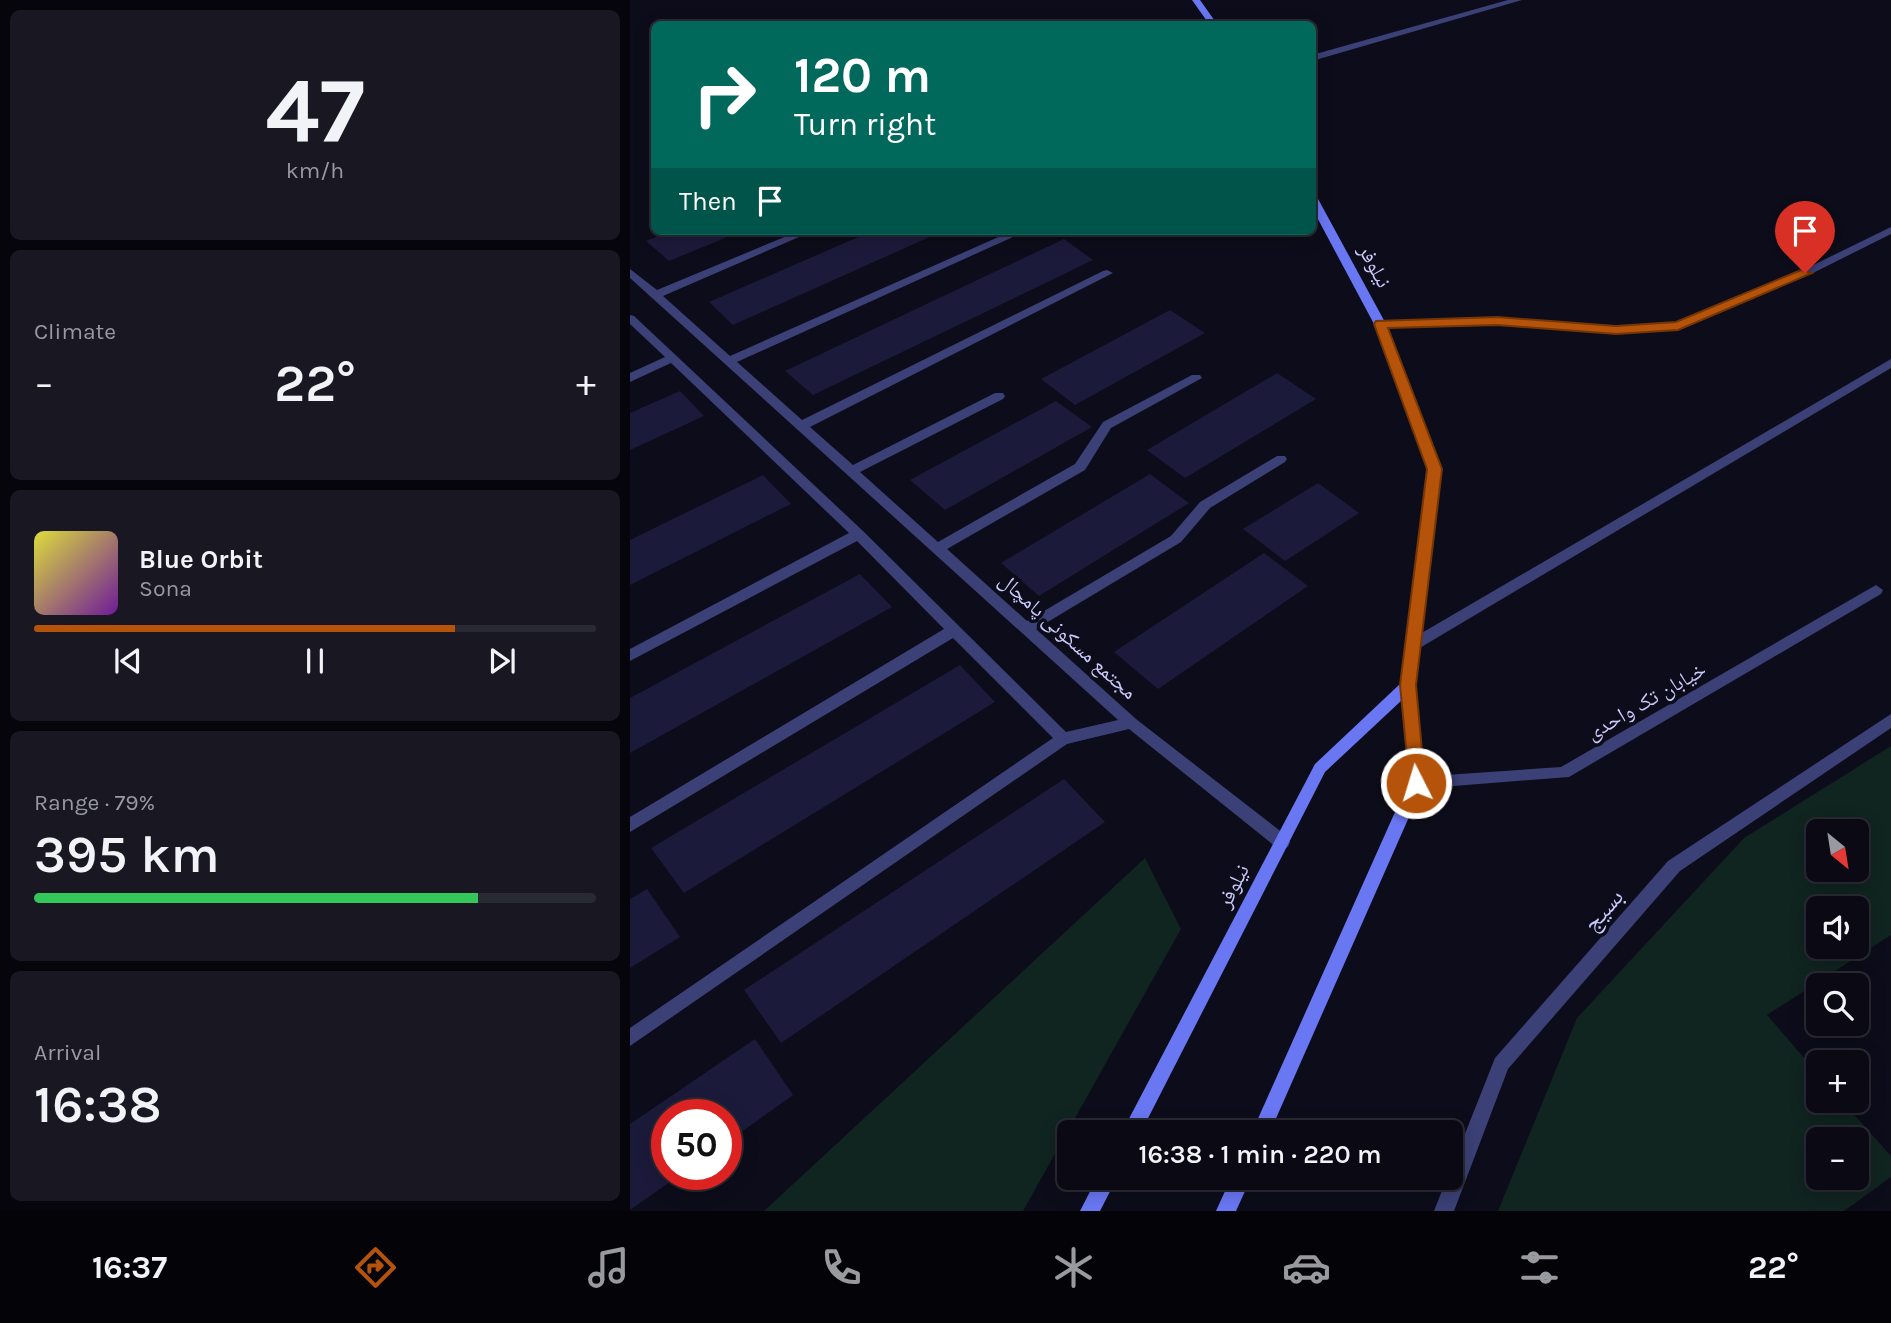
<!DOCTYPE html>
<html lang="en">
<head>
<meta charset="utf-8">
<style>
  body { margin:0; font-family:Karla,"Noto Naskh Arabic",sans-serif; background:#181722; color:#f1f3f6; height:100vh; display:flex; flex-direction:column; font-size:26px; white-space:nowrap }
  * { box-sizing:border-box; margin:0 }
  p { font-size:23px; color:#999aa0 }
  .icon { flex:none; width:38px; height:38px; fill:none; stroke:currentColor; stroke-width:2; stroke-linecap:round; stroke-linejoin:round }
  .map { position:relative; flex:1; overflow:hidden }
  .details { display:flex; flex-direction:column; gap:10px; padding:10px; background:#06050b; width:630px }
  .details>* { flex:none }
  .guide { position:absolute; left:21px; top:21px; width:665px; height:214px; border-radius:10px; box-shadow:0 4px 18px #0003,0 0 0 2px #2a2a34; background:#00695c; color:#fff; overflow:hidden }
  .needle { width:46px; rotate:150deg }
  .buttons { position:absolute; left:1176px; top:819px; display:grid; gap:14px }
  .buttons a { display:grid; place-items:center; width:63px; height:63px; border-radius:10px; background:#0a0914; box-shadow:0 4px 18px #0003,0 0 0 2px #2a2a34; font-size:35px }
  .speed { position:absolute; left:21px; top:1099px; display:flex; gap:14px; font-size:35px; font-weight:700; text-align:center }
  .speed>* { display:grid; place-content:center; width:91px; height:91px; border-radius:50%; background:#0a0914; box-shadow:0 4px 18px #0003,0 0 0 2px #2a2a34; line-height:1 }
  .speed .limit { border:10px solid #d22; background:#fff; color:#111 }
  .pin { position:absolute; display:grid; place-items:center; width:60px; height:60px; color:#fff; margin:-72px -30px; border-radius:50% 50% 50% 0; rotate:-45deg; box-shadow:0 0 7px #0007 }
  .pin .icon { rotate:45deg }
  .me { position:absolute; width:77px; margin:-38px; rotate:355deg; stroke-linejoin:round; filter:drop-shadow(0 0 5px #0008) }
  .turn { display:flex; align-items:center; gap:24px; height:147px; padding:0 28px; font-size:32px }
  .turn .icon { width:91px; height:91px; stroke-width:2.5 }
  .turn b { display:block; font-size:49px; line-height:60px }
  .then { display:flex; align-items:center; height:66px; padding:0 28px; background:#0003; gap:14px; font-size:26px }
  .big { font-size:52px; font-weight:600; line-height:1.1 }
  .details .card { flex:1; display:flex; flex-direction:column; justify-content:center; gap:10px; min-width:0; padding:0 24px; border-radius:10px; background:#181722 }
  .details .dial { align-items:center; gap:0 }
  .dial b { font-size:91px; line-height:1 }
  .song { display:flex; align-items:center; gap:21px }
  .cover { width:84px; height:84px; border-radius:10px; background:linear-gradient(135deg,hsl(60 70% 55%),hsl(280 70% 35%)) }
  .played { height:7px; border-radius:4px; background:linear-gradient(90deg,#b45309 75%,#2a2a34 75%) }
  .keys { display:flex; justify-content:space-around; direction:ltr }
  .heat { display:flex; justify-content:space-between; align-items:center; font-size:38px; direction:ltr }
  .charge { height:10px; border-radius:5px; background:linear-gradient(90deg,#34c759 79%,#2a2a34 0) }
  .trip { position:absolute; left:427px; top:1120px; width:406px; height:70px; border-radius:10px; background:#0a0914; box-shadow:0 4px 18px #0003,0 0 0 2px #2a2a34; font-weight:600; line-height:70px; text-align:center }
  .tab-bar { display:flex; height:112px; justify-content:space-around; align-items:center; background:#040408; color:#999aa0 }
  .tab-bar .icon { width:49px; height:49px }
  .tab-bar .on { color:#b45309 }
  .tab-bar b { font-size:32px; color:#f1f3f6 }
  main { display:flex; flex:1; min-height:0 }
  .map>svg:first-child { display:block }
  .green { fill:#102420; fill-rule:evenodd }
  .building { fill:#1c1a3a }
  .lines { fill:none; stroke-linecap:round; stroke-linejoin:round }
  .minor { fill:#3b4076; fill-rule:evenodd }
  .tertiary { fill:#3b4076; fill-rule:evenodd }
  .secondary { fill:#6977f3; fill-rule:evenodd }
  .route { fill:#b45309; stroke:#753606; stroke-width:2 }
  .labels { text-anchor:middle; dominant-baseline:central; stroke-width:7; stroke-linejoin:round; paint-order:stroke }
  .street-label { font-size:21px; fill:#cacbfb; stroke:#0d0c1a }
  .near-street-label { font-size:24px; fill:#cacbfb; stroke:#0d0c1a }
</style>
</head>
<body>
<main>
<section class="details">
<div class="card dial"><b>47</b><p>km/h</p></div>
<div class="card"><p>Climate</p>
<div class="heat"><a>−</a><b class="big">22°</b><a>+</a></div>
</div>
<div class="card">
<div class="song"><i class="cover"></i><div><b>Blue Orbit</b><p>Sona</p></div></div>
<div class="played"></div>
<div class="keys"><svg class="icon" aria-label="previous" viewBox="0 0 24 24"><path d="M18 5L8 12l10 7zM5 5v14"/></svg><svg class="icon" aria-label="pause" viewBox="0 0 24 24"><path d="M8 5v14M16 5v14"/></svg><svg class="icon" aria-label="next" viewBox="0 0 24 24"><path d="M6 5l10 7-10 7zM19 5v14"/></svg></div>
</div>
<div class="card"><p>Range · 79%</p><b class="big">395 km</b><div class="charge"></div></div>
<div class="card"><p>Arrival</p><b class="big">16:38</b></div>
</section>
<div class="map">
<svg width="1261" height="1211" viewBox="0 0 1261 1211">
  <rect width="100%" height="100%" fill="#0d0c1a"/>
  <path class="green" d="M 1261,746 L 1261,935 L 1137,1015 L 1188,1074 L 1188,1101 L 1212,1101 L 1261,1156 L 1261,1177 L 1214,1211 L 868,1211 L 947,1018 L 1114,838 ZM 1188,831 L 1227,831 L 1227,870 L 1188,870 ZM 1188,908 L 1227,908 L 1227,947 L 1188,947 ZM 1188,1139 L 1227,1139 L 1227,1178 L 1188,1178 Z
    M 515,858 L 551,929 L 393,1211 L 134,1211 Z"/>
  <path class="building" d="M 41,231 L 112,231 L 39,261 L 16,241 Z
    M 242,231 L 313,231 L 103,325 L 79,302 Z
    M 434,239 L 463,260 L 183,395 L 155,371 Z
    M 540,310 L 575,333 L 445,405 L 411,379 Z
    M 647,373 L 686,399 L 555,478 L 517,450 Z
    M 50,391 L 74,416 L 0,450 L 0,413 Z
    M 426,401 L 462,427 L 315,510 L 280,480 Z
    M 520,474 L 559,503 L 409,596 L 371,563 Z
    M 133,475 L 161,504 L 0,585 L 0,540 Z
    M 688,483 L 729,513 L 655,561 L 613,529 Z
    M 634,553 L 678,586 L 528,689 L 484,652 Z
    M 230,574 L 262,607 L 0,753 L 0,698 Z
    M 330,665 L 365,702 L 54,893 L 21,848 Z
    M 434,779 L 475,822 L 151,1043 L 114,990 Z
    M 17,889 L 50,937 L 0,968 L 0,899 Z
    M 125,1039 L 163,1095 L 96,1143 L 96,1115 L 37,1115 L 37,1174 L 51,1174 L 0,1210 L 0,1124 Z"/>
  <g class="lines">
    <path class="minor" d="M 878,0 L 892,0 L 682,61 L 682,55 Z
      M 1261,227 L 1261,234 L 1179,275 L 1048,329 L 986,333 L 867,324 L 750,327 L 744,324 L 750,321 L 867,318 L 986,327 L 1046,323 L 1171,271 Z
      M 169,231 L 183,231 L 33,296 L 100,356 L 382,231 L 396,231 L 107,362 L 172,420 L 473,271 L 477,270 L 483,273 L 180,427 L 223,465 L 365,393 L 373,393 L 375,396 L 373,399 L 230,472 L 308,542 L 445,464 L 473,422 L 562,375 L 570,375 L 572,378 L 481,428 L 455,470 L 317,549 L 397,621 L 541,536 L 570,502 L 647,456 L 655,456 L 657,459 L 655,462 L 580,508 L 551,542 L 406,629 L 506,719 L 658,837 L 660,842 L 658,847 L 652,849 L 646,847 L 499,729 L 437,744 L 0,1046 L 0,1028 L 423,738 L 323,638 L 0,832 L 0,817 L 314,629 L 227,541 L 0,661 L 0,649 L 219,533 L 41,363 L 0,382 L 0,373 L 35,357 L 0,324 L 0,315 L 4,316 L 233,531 L 436,732 L 488,720 L 0,278 L 0,269 L 27,290 Z
      M 1261,359 L 1261,368 L 788,649 L 778,649 L 776,645 L 778,641 Z
      M 1246,585 L 1253,590 L 1251,594 L 939,777 L 786,789 L 780,787 L 778,783 L 780,779 L 786,777 L 931,767 Z"/>
    <path class="tertiary" d="M 1261,714 L 1261,728 L 1050,871 L 878,1069 L 824,1211 L 804,1211 L 817,1178 L 821,1178 L 821,1169 L 865,1058 L 1038,861 Z"/>
    <path class="secondary" d="M 562,0 L 570,0 L 587,24 L 579,24 Z
      M 682,194 L 687,197 L 756,324 L 811,469 L 785,685 L 794,783 L 640,1132 L 622,1132 L 778,783 L 772,700 L 695,772 L 511,1132 L 492,1132 L 685,764 L 771,683 L 799,469 L 744,324 L 682,208 Z
      M 467,1178 L 487,1178 L 470,1211 L 450,1211 Z
      M 601,1178 L 621,1178 L 606,1211 L 586,1211 Z"/>
  </g>
  <path class="route" d="M 1171,270 L 1182,273 L 1048,330 L 986,334 L 867,325 L 758,328 L 812,469 L 786,685 L 795,783 L 792,788 L 780,788 L 770,685 L 797,469 L 744,324 L 746,321 L 867,317 L 986,326 L 1046,322 Z"/>
  <g class="labels">
    <g class="street-label">
      <text transform="translate(745 266) rotate(62)">نیلوفر</text>
      <text transform="translate(438 636) rotate(42)">مجتمع مسکونی پامچال</text>
      <text transform="translate(1016 701) rotate(-30)">خیابان تک واحدی</text>
      <text transform="translate(603 886) rotate(-63)">نیلوفر</text>
    </g>
    <g class="near-street-label">
      <text transform="translate(973 910) rotate(-49)">بسیج</text>
    </g>
  </g>
</svg>
<div class="buttons">
<a><svg class="needle" viewBox="-14 -14 28 28"><path d="M0-13l5 13h-10z" fill="#e53935"/><path d="M0 13l5-13h-10z" fill="#999aa0"/></svg></a>
<a><svg class="icon" aria-label="sound" viewBox="0 0 24 24"><path d="M4 9h4l5-4v14l-5-4H4zM17 9q2 3 0 6"/></svg></a>
<a><svg class="icon" aria-label="search" viewBox="0 0 24 24"><circle cx="10" cy="10" r="6"/><path d="M15 15l6 6"/></svg></a>
<a>+</a>
<a>−</a>
</div>
<div class="speed"><div class="limit">50</div></div>
<div class="pin" style="left:1175px;top:273px;background:#d93025"><svg class="icon" aria-label="arrive" viewBox="0 0 24 24"><path d="M6 21V4h12l-3 4 3 4H6"/></svg></div>
<svg class="me" style="left:786px;top:783px" viewBox="-20 -20 40 40"><circle r="17" fill="#b45309" stroke="#fff" stroke-width="3"/><path d="M0-11L8 9 0 5-8 9z" fill="#fff"/></svg>
<div class="trip">16:38 · 1 min · 220 m</div>
<div class="guide">
<div class="turn"><svg class="icon" aria-label="right" viewBox="0 0 24 24"><path d="M7 20v-9h11M14 6l5 5-5 5"/></svg><div><b>120 m</b>Turn right</div></div>
<div class="then">Then<svg class="icon" aria-label="arrive" viewBox="0 0 24 24"><path d="M6 21V4h12l-3 4 3 4H6"/></svg></div>
</div>
</div>
</main>
<nav class="tab-bar">
<b>16:37</b>
<svg class="icon on" aria-label="directions" viewBox="0 0 24 24"><path d="M12 3l9 9-9 9-9-9zM9 14v-3h6M13 9l2 2-2 2"/></svg>
<svg class="icon" aria-label="music" viewBox="0 0 24 24"><path d="M9 18V5l10-2v13"/><circle cx="6" cy="18" r="3"/><circle cx="16" cy="16" r="3"/></svg>
<svg class="icon" aria-label="phone" viewBox="0 0 24 24"><path d="M5 4h4l2 5-3 2q2 4 5 5l2-3 5 2v4C11 20 4 13 5 4z"/></svg>
<svg class="icon" aria-label="climate" viewBox="0 0 24 24"><path d="M12 3v18M4 7l16 10M4 17L20 7"/></svg>
<svg class="icon" aria-label="car" viewBox="0 0 24 24"><path d="M5 17H2v-5l4-1 3-4h7l3 4 3 1v5h-3M9 17h6M6 11h13"/><circle cx="7" cy="17" r="2"/><circle cx="17" cy="17" r="2"/></svg>
<svg class="icon" aria-label="filters" viewBox="0 0 24 24"><path d="M4 7h16M4 17h16"/><circle cx="9" cy="7" r="2"/><circle cx="15" cy="17" r="2"/></svg>
<b>22°</b>
</nav>
</body>
</html>
